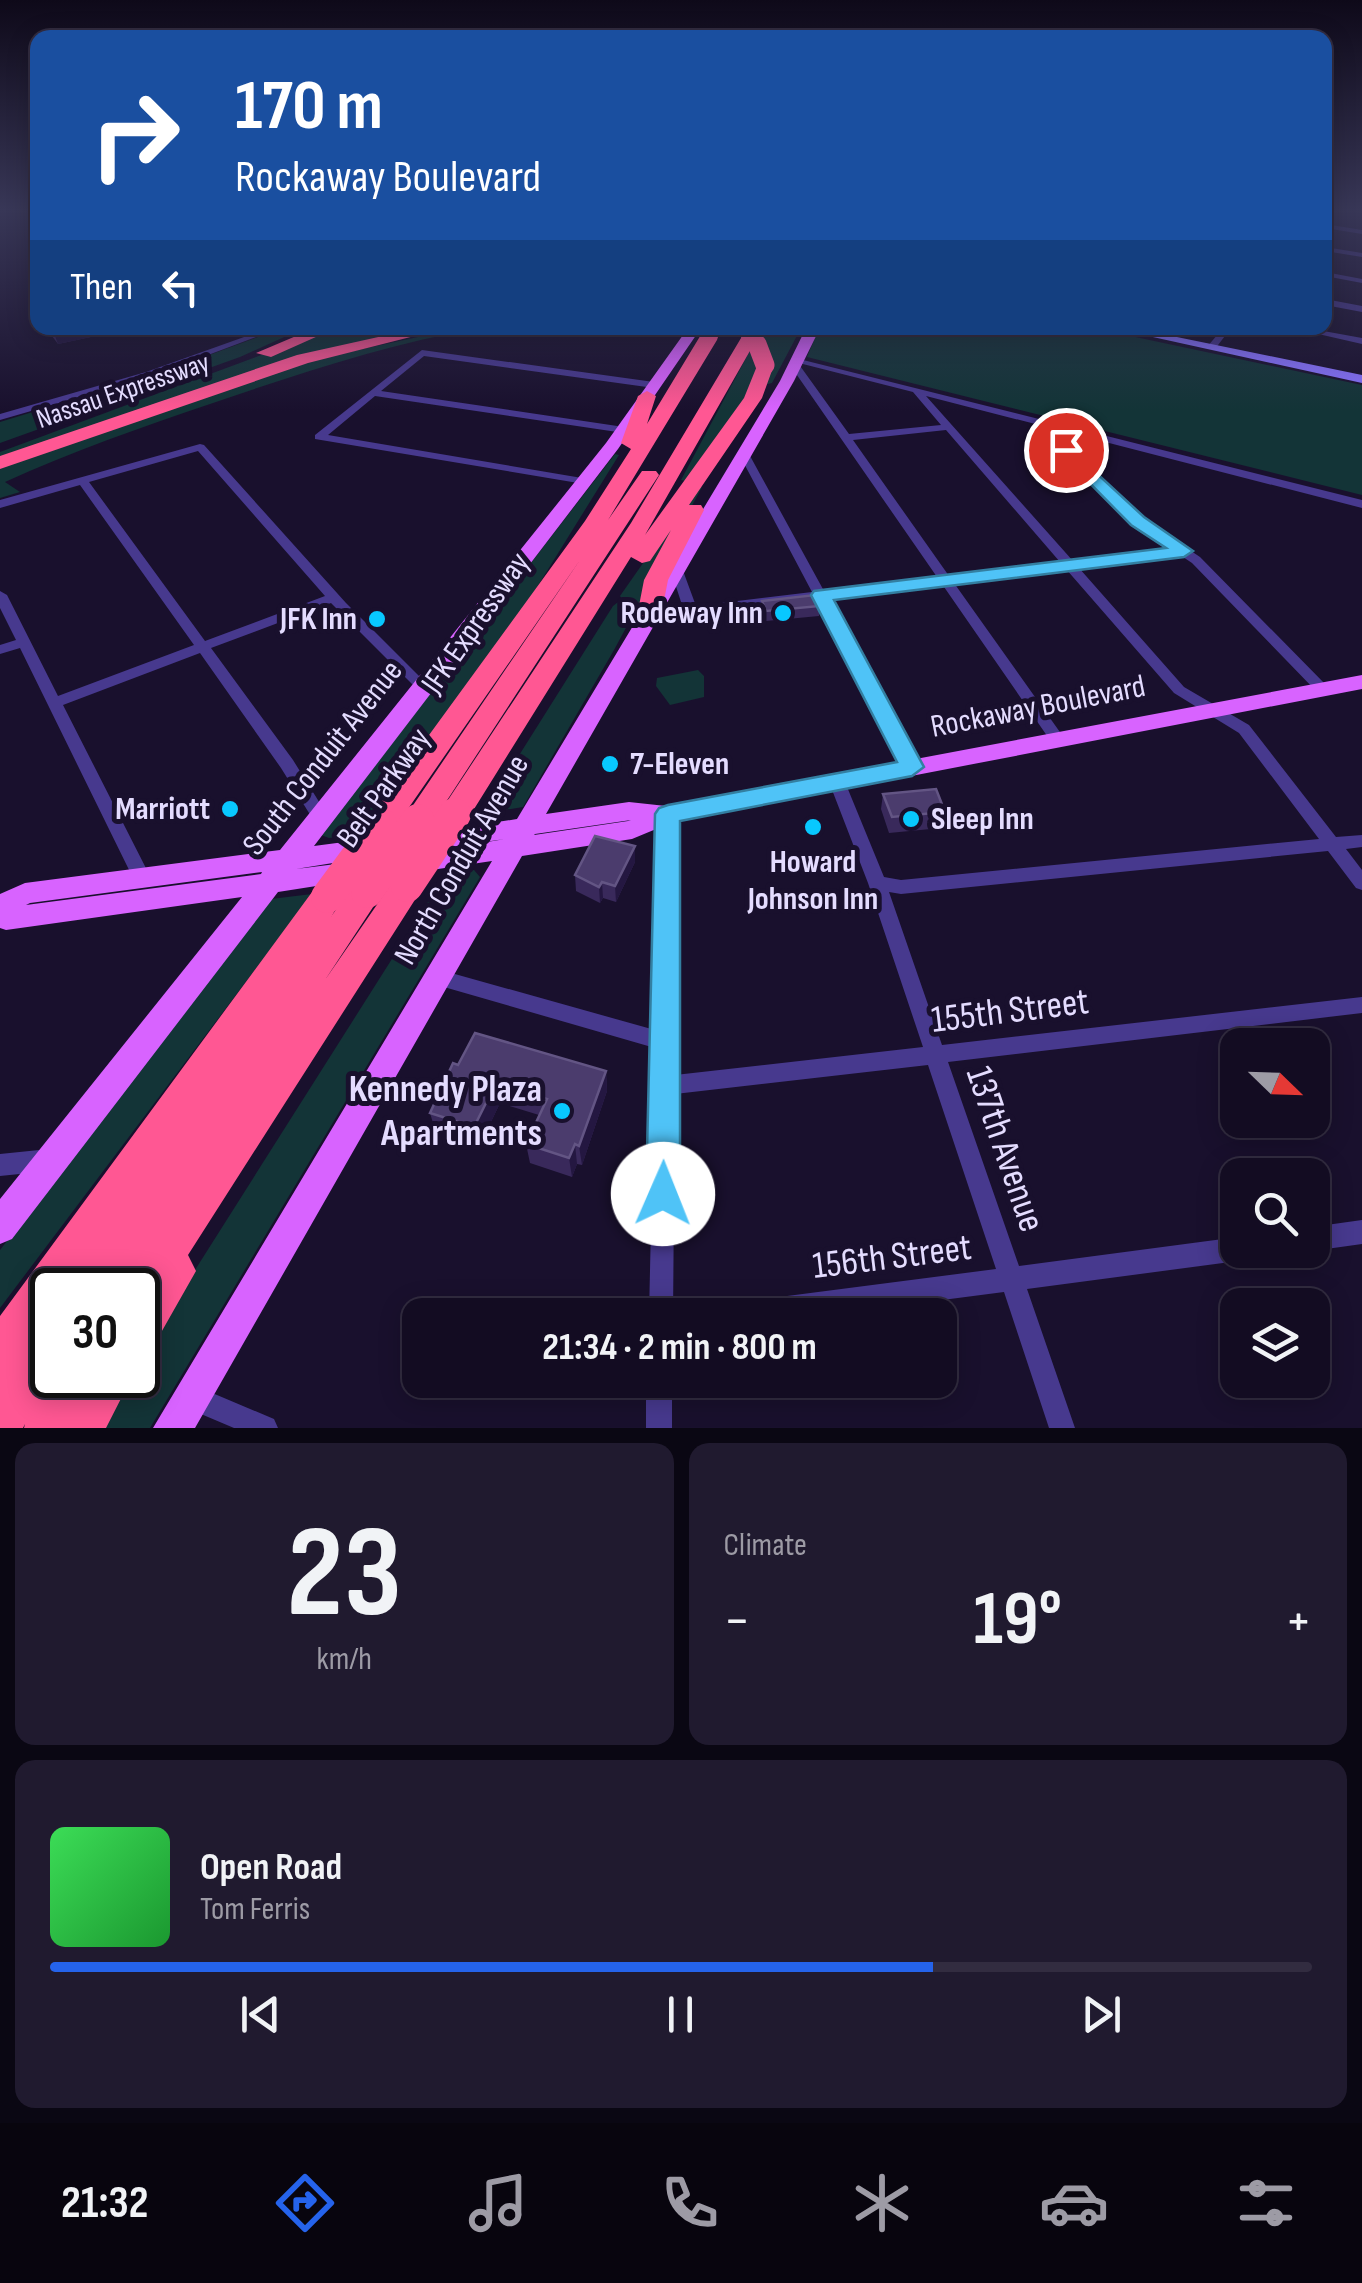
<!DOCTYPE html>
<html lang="en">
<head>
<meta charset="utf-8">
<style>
  body { margin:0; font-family:"Sofia Sans Condensed",sans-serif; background:#201a2f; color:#f1f3f6; height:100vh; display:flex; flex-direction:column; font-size:38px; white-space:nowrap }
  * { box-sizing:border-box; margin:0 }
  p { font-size:32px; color:#9d9ba5 }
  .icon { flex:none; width:55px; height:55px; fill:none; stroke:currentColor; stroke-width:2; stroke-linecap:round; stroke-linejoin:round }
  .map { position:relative; height:1428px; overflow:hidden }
  .sheet { display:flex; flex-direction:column; gap:15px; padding:15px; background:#0a0713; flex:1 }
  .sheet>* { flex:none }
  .banner { position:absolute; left:30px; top:30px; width:1302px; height:305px; border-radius:20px; box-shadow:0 5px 25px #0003,0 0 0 2px #322c40; background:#1a4fa0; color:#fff; overflow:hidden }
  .needle { width:65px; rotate:113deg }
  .fabs { position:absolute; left:1220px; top:1028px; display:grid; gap:20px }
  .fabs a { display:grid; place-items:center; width:110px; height:110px; border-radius:20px; background:#130c22; box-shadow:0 5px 25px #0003,0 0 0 2px #322c40; font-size:50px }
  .speed { position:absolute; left:30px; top:1268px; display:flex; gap:20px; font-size:50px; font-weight:700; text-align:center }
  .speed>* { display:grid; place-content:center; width:130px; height:130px; border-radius:50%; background:#130c22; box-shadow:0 5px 25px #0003,0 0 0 2px #322c40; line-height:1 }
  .speed .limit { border:5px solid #111; border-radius:15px; background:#fff; color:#111 }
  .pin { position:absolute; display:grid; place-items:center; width:85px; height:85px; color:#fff; margin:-42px; border:5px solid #fff; border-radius:50%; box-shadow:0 2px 10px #0007 }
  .me { position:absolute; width:110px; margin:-55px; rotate:1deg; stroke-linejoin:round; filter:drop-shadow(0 0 8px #0008) }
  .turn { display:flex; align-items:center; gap:35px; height:210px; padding:0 40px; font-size:45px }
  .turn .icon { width:130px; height:130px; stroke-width:2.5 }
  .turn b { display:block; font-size:70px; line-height:85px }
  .then { display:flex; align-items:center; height:95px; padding:0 40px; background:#0003; gap:20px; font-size:38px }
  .big { font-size:75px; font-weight:700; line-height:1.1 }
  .sheet .tile { flex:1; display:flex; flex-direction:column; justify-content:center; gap:15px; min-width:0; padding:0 35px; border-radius:20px; background:#201a2f }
  .sheet .dial { align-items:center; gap:0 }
  .dial b { font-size:130px; line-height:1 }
  .song { display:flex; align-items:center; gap:30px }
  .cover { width:120px; height:120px; border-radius:15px; background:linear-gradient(135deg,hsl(130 70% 55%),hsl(130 70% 35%)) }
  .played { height:10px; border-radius:5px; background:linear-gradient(90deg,#2563eb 70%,#322c40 70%) }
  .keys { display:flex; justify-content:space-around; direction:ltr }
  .heat { display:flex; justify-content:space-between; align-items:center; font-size:55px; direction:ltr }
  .sheet .tiles { flex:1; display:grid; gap:15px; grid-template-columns:1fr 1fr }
  .tile:last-child { grid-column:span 2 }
  .trip { position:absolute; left:402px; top:1298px; width:555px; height:100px; border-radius:20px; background:#130c22; box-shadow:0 5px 25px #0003,0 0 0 2px #322c40; font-weight:700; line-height:100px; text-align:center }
  .dock { display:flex; height:160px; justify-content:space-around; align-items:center; background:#08050e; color:#9d9ba5 }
  .dock .icon { width:70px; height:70px }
  .dock .active { color:#2563eb }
  .dock b { font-size:45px; color:#f1f3f6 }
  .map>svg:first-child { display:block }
  .green { fill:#133437 }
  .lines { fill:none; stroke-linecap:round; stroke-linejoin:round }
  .minor { fill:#47398e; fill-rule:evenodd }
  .secondary { fill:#8873ff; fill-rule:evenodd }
  .primary { fill:#d863ff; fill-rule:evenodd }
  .motorway { fill:#ff5793; fill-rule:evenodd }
  .motorway-bridge-far2 { stroke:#ff5793; stroke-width:15 }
  .motorway-bridge-far1 { stroke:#ff5793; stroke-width:19 }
  .motorway-bridge { stroke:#ff5793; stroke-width:32 }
  .wall { fill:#39295b }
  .shaded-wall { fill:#241741 }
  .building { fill:#4b3c6d; stroke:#635584; stroke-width:2.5 }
  .route { fill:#4fc3f7; stroke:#337fa1; stroke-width:2.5 }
  .poi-dot { fill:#08c8ff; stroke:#19102d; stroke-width:4 }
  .labels { text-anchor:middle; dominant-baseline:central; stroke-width:10; stroke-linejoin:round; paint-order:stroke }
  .far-street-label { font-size:28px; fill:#e4dcff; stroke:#19102d }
  .poi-label { font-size:32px; font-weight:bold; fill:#e4dcff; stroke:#19102d; text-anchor:end }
  .street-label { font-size:32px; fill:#e4dcff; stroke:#19102d }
  .near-street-label { font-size:38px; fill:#e4dcff; stroke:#19102d }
  .near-poi-label { font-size:38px; font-weight:bold; fill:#e4dcff; stroke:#19102d; text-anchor:end }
</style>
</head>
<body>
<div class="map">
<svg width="1362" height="1428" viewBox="0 0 1362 1428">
  <rect width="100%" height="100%" fill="#19102d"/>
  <path class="green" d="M 282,328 L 304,328 L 240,357 L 0,443 L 0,422 L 166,371 Z
    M 334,328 L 425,328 L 320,351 L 0,460 L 0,452 Z
    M 460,328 L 479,328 C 388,344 301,373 213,403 C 142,427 70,452 5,482 L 20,492 L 0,498 L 0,468 L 311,360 Z
    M 762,328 L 801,328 L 772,383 L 752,388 L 685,481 L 681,480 Z
    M 819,328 L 1093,328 L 1362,385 L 1362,495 L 807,357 Z
    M 615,454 L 619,455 L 534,592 L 364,827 L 484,811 L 613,606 L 622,599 L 620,596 L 697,486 L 702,487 L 614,650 L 523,807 L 329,838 L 321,835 Z
    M 698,670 L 704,676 L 704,697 L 670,705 L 656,686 L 657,678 Z
    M 474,870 L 480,877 L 150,1428 L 94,1428 L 128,1375 L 138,1375 L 138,1360 L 447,872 Z
    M 312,894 L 0,1308 L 0,1250 L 271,899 Z"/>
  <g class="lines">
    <path class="minor" d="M 1325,224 L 1362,230 L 1362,234 L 1325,228 Z
      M 1325,247 L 1362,253 L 1362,257 L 1325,251 Z
      M 1325,272 L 1362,279 L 1362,283 L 1325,276 Z
      M 1325,299 L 1362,306 L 1362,312 L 1325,305 Z
      M 269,328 L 280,328 L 152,376 L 0,420 L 0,414 L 146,372 Z
      M 1223,328 L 1231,328 L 1215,349 L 1209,349 L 1207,347 Z
      M 1292,328 L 1307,328 L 1362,338 L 1362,344 Z
      M 422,350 L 654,382 L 659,385 L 654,388 L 424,356 L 381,391 L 624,427 L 629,430 L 624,433 L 375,396 L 328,435 L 588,479 L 590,481 L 584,484 L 315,439 L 315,435 Z
      M 795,358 L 1362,500 L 1362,508 L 926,396 L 1073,561 L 1171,549 L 1134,524 L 1056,445 L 1055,443 L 1060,440 L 1064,441 L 1142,518 L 1200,557 L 1327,686 L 1329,689 L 1327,692 L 1317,692 L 1192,563 L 1180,555 L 1079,568 L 1184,687 L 1249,725 L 1336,837 L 1362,835 L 1362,847 L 1346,849 L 1362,870 L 1362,890 L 1356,888 L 1328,851 L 901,894 L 889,892 L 942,1045 L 1362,997 L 1362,1013 L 948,1062 L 1019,1266 L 1238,1237 L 1238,1250 L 1249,1250 L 1246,1257 L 1238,1261 L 1027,1289 L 1075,1428 L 1049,1428 L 1004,1292 L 827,1315 L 722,1315 L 725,1306 L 734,1303 L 996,1269 L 928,1065 L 675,1094 L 673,1315 L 649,1315 L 655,1048 L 437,985 L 430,983 L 427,977 L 430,971 L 437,969 L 655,1030 L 660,814 L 662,810 L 674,810 L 676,814 L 675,1075 L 923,1047 L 868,883 L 829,782 L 831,778 L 843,778 L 845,782 L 884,877 L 901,880 L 1319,839 L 1239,733 L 1174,693 L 1066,569 L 954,583 L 1062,735 L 1065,739 L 1057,744 L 1052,743 L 942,584 L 828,598 L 920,767 L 912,772 L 904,767 L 816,600 L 644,619 L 642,616 L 644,613 L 683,608 L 670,568 L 676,564 L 682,568 L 696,606 L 812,592 L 739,454 L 744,451 L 749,454 L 824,591 L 937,577 L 790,365 L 798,363 L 849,434 L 941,425 L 913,392 L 795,362 ZM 946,430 L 1060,562 L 949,576 L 853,440 Z
      M 200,444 L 204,445 L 346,603 L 430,687 L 428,690 L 418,690 L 331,603 L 211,648 L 293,760 L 326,813 L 328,817 L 326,821 L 314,821 L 281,768 L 200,653 L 63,705 L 152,880 L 149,885 L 143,887 L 137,885 L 134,880 L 20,648 L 0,654 L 0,645 L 16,640 L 0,608 L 0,591 L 7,595 L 58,696 L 194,645 L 80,485 L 0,508 L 0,500 ZM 198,451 L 325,596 L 205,641 L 89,482 Z
      M 49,1149 L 57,1152 L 60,1160 L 57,1168 L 49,1171 L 0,1176 L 0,1154 Z
      M 1362,1220 L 1362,1244 L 1312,1251 L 1310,1250 L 1312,1250 L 1312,1227 Z
      M 646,1380 L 672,1380 L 672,1428 L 646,1428 Z
      M 191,1384 L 274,1419 L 278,1428 L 234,1428 L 182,1406 L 178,1397 L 182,1388 Z"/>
    <path class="secondary" d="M 1112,328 L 1133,328 L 1362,375 L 1362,383 Z"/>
    <path class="primary" d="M 688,328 L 701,328 L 618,449 L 314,846 L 367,839 L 376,842 L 380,849 L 376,856 L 296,869 L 352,862 L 361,865 L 365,872 L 361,879 L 278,892 L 12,1239 L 0,1244 L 0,1199 L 242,897 L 6,930 L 0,928 L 0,894 L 25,883 L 280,850 L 606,443 ZM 262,872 L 261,874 L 26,905 L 30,903 Z
      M 806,328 L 820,328 L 794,381 L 546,814 L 629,802 L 666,806 L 1362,675 L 1362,689 L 673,822 L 632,839 L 522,856 L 195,1428 L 153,1428 L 492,861 L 418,872 L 409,869 L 405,862 L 409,855 L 505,839 L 429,850 L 420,848 L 416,841 L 420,834 L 517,819 L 780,381 ZM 631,820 L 628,821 L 534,835 L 535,834 Z"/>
    <path class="motorway" d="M 315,328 L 336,328 L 271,357 L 256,353 Z
      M 419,328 L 446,328 L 308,363 L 0,469 L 0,456 L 297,355 Z
      M 705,328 L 721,328 L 717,340 L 608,520 L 642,471 L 656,471 L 659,475 L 429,828 L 418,831 L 407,828 L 403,820 L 580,560 L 392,832 L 381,835 L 370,832 L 366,824 L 370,816 L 585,521 L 631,449 L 621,443 L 638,396 L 647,391 L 656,396 L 647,424 Z
      M 747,328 L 763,328 L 645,535 L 744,398 L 759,361 L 771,361 L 774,365 L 762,398 L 689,505 L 701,505 L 704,510 L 668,580 L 661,616 L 649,623 L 637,616 L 644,580 L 671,530 L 650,561 L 642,563 L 631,557 L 466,822 L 455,825 L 444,822 L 440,814 L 444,806 L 631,523 Z
      M 407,873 L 418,877 L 423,886 L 418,895 L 188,1255 L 196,1271 L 154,1345 L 138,1351 L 138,1290 L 117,1290 L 119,1287 L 116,1290 L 52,1290 L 52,1375 L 133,1375 L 106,1428 L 24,1428 L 25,1424 L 23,1428 L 0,1428 L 0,1316 L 315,888 L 327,884 L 339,888 L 343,897 L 331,917 C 344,899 353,875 379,883 L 383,892 L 325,980 L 396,877 Z"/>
    <path class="motorway-bridge-far2" d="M 743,328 L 759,347"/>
    <path class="motorway-bridge-far1" d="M 757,344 L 765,365"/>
    <path class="motorway-bridge" d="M 407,886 L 455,814
      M 367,892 L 418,820
      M 327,897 L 381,824"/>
  </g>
  <path class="wall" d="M 46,328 L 133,328 L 58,344 Z
    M 762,601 L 820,606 L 819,616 L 766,621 L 761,611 Z
    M 883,794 L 945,812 L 941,828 L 889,833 L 881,809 Z
    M 635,846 L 635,862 L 616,902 L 603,898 L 600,903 L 576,891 L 575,875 Z
    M 458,1065 L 606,1071 L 607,1091 L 582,1165 L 577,1164 L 572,1177 L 530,1163 L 526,1144 L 539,1115 L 500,1103 L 479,1147 L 436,1133 L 430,1113 Z"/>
  <path class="shaded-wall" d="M 52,328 L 133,328 L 58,344 Z
    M 635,846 L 635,862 L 616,902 L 615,886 Z
    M 602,882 L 603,898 L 600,903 L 599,887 Z
    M 606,1071 L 607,1091 L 582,1165 L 579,1146 Z
    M 496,1083 L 500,1103 L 479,1147 L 474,1127 Z
    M 575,1144 L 577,1164 L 572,1177 L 569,1158 Z"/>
  <path class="building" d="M 815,595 L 820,606 L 766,611 L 762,601 Z
    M 936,789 L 945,812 L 892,817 L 883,794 Z
    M 595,836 L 635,846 L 615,886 L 602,882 L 599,887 L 575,875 Z
    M 475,1033 L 606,1071 L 579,1146 L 575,1144 L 569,1158 L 526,1144 L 547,1099 L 496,1083 L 474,1127 L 430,1113 L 453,1063 L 458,1065 Z"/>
  <linearGradient id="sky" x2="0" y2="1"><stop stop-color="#0e0919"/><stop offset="0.51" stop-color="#383757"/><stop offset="1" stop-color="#383757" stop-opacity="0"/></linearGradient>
  <rect width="1362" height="411" fill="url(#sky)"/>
  <path class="route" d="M 1066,445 L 1144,517 L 1193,551 L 1184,557 L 834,600 L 924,767 L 912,776 L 680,821 L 680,1194 L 675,1206 L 663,1211 L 651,1206 L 646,1194 L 655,814 L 659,808 L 668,805 L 897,762 L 811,595 L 814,591 L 1166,548 L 1131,525 L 1060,453 L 1058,450 Z"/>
  <g class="poi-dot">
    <circle cx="783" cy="613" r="10"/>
    <circle cx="377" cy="619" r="10"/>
    <circle cx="610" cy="764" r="10"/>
    <circle cx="230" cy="809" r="10"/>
    <circle cx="911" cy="819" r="10"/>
    <circle cx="813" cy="827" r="10"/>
    <circle cx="562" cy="1111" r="10"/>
  </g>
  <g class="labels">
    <g class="far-street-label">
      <text transform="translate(123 391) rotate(-19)">Nassau Expressway</text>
    </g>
    <g class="poi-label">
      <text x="763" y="613">Rodeway Inn</text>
      <text x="357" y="619">JFK Inn</text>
      <text x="630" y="764" text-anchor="start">7-Eleven</text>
      <text x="210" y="809">Marriott</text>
      <text x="931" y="819" text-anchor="start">Sleep Inn</text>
      <text x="813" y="862" text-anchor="middle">Howard<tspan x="813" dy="37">Johnson Inn</tspan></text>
    </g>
    <g class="street-label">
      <text transform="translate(476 623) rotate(-55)">JFK Expressway</text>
      <text transform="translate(1038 707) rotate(-11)">Rockaway Boulevard</text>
      <text transform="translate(323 758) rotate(-52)">South Conduit Avenue</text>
      <text transform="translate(384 788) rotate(-55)">Belt Parkway</text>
      <text transform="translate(462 860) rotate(-60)">North Conduit Avenue</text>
    </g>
    <g class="near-street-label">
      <text transform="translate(1010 1011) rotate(-7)">155th Street</text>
      <text transform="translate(1005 1149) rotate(71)">137th Avenue</text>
      <text transform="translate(892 1257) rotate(-7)">156th Street</text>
    </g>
    <g class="near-poi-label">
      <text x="542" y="1089">Kennedy Plaza<tspan x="542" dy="44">Apartments</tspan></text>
    </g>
  </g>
</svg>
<div class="fabs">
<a><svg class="needle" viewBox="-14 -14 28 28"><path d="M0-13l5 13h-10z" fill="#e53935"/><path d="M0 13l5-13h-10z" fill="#9d9ba5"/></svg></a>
<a><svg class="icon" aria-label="search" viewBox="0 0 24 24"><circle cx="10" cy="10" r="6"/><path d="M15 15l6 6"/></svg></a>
<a><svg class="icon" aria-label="layers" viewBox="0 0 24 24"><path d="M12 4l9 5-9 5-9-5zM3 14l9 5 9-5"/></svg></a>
</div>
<div class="speed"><div class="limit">30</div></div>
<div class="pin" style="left:1066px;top:450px;background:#d93025"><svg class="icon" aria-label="arrive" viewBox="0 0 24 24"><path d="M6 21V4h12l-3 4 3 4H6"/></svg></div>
<svg class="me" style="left:663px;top:1194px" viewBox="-20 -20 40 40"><circle r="19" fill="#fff"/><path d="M0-13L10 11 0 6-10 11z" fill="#4fc3f7"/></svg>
<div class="trip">21:34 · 2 min · 800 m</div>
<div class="banner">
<div class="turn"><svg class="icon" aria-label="right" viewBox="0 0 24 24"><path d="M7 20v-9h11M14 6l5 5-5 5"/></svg><div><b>170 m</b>Rockaway Boulevard</div></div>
<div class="then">Then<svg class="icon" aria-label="left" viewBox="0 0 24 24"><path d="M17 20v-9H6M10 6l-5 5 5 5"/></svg></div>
</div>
</div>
<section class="sheet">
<div class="tiles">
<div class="tile dial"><b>23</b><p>km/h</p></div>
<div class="tile"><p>Climate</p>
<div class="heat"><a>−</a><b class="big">19°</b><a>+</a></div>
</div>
<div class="tile">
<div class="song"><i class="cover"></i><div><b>Open Road</b><p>Tom Ferris</p></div></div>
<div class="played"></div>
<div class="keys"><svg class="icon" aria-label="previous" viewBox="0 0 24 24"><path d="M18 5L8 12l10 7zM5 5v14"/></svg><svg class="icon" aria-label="pause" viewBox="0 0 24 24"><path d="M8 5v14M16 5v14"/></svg><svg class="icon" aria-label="next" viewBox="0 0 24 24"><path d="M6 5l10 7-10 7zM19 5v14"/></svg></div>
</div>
</div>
</section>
<nav class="dock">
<b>21:32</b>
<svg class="icon active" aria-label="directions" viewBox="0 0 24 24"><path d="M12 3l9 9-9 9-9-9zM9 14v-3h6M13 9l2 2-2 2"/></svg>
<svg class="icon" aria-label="music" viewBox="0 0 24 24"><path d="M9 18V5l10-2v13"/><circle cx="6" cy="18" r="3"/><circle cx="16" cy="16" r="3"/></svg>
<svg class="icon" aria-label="phone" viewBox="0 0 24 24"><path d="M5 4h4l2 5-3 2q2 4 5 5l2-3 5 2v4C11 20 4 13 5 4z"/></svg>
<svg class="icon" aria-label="climate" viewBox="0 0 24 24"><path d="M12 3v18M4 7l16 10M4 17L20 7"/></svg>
<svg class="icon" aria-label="car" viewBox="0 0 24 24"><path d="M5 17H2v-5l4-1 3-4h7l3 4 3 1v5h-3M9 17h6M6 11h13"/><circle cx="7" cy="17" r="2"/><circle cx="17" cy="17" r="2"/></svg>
<svg class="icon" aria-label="filters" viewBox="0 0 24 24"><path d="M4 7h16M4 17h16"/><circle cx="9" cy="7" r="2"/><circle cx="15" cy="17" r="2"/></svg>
</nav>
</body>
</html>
